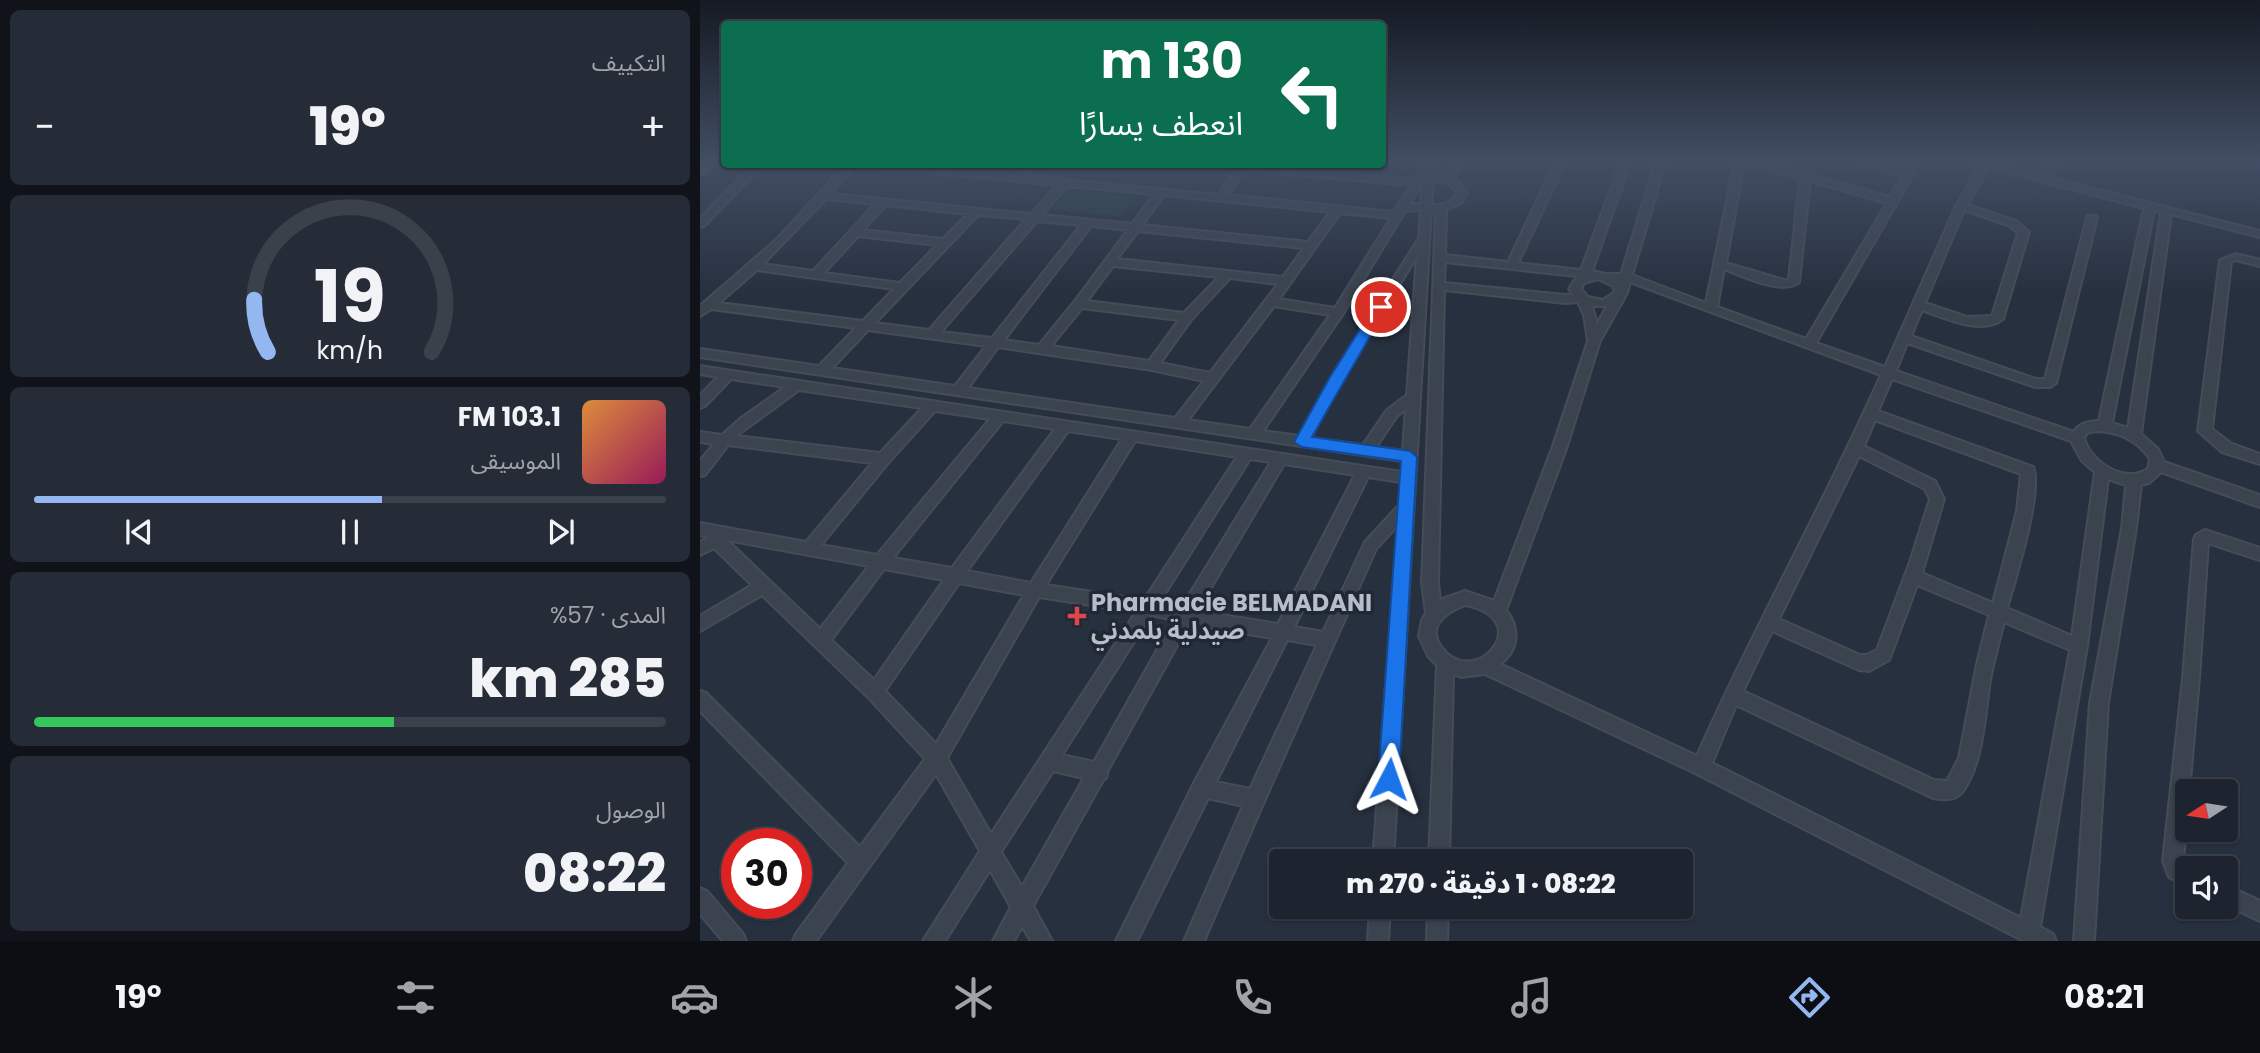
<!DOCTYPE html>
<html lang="ar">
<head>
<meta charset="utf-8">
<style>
  body { margin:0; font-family:Poppins,"Noto Sans Arabic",sans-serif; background:#252c37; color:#f1f3f6; direction:rtl; height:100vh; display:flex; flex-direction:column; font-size:26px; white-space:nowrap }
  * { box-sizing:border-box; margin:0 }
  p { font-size:23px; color:#a0a4aa }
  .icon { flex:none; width:38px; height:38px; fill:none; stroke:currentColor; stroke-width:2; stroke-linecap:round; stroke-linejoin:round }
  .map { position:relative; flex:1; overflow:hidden; direction:ltr }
  .side { display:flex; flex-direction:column; gap:10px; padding:10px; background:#10141a; width:700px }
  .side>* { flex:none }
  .banner { position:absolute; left:21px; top:21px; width:665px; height:147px; border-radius:7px; box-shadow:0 2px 5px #0004,0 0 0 2px #3b414b; direction:rtl; background:#0b6e4f; color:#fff; overflow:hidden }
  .needle { width:46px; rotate:258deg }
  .controls { position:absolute; left:1475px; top:779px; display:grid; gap:14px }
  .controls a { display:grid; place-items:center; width:63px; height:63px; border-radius:7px; background:#1d242f; box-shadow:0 2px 5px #0004,0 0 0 2px #3b414b; font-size:35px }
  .speed { position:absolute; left:21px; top:828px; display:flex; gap:14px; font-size:35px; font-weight:700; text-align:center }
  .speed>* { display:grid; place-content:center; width:91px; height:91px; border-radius:50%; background:#1d242f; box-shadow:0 2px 5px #0004,0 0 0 2px #3b414b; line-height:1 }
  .speed .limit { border:10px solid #d22; background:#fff; color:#111 }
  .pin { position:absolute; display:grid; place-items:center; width:60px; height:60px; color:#fff; margin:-30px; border:4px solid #fff; border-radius:50%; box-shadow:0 2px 7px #0007 }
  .me { position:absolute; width:77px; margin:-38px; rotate:4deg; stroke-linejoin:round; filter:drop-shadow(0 0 5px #0008) }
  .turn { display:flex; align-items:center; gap:24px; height:147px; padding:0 28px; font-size:32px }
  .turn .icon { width:91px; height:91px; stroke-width:2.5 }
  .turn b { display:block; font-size:49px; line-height:60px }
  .big { font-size:52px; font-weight:800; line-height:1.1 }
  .side .tile { flex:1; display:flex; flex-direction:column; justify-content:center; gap:10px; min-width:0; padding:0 24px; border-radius:10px; background:#252c37 }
  .side .dial { align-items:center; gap:0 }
  .dial svg { height:182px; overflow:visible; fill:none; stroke:#3b414b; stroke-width:7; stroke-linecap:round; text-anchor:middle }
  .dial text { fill:#f1f3f6; stroke:none }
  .song { display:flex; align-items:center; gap:21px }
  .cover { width:84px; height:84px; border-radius:10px; background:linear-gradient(135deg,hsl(30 70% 55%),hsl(330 70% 35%)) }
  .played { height:7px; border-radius:4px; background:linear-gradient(90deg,#94b6f1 55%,#3b414b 55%) }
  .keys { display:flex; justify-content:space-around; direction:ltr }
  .heat { display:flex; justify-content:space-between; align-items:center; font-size:38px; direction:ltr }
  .charge { height:10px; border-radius:5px; background:linear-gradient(90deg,#34c759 57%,#3b414b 0) }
  .trip { position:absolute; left:569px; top:849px; width:424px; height:70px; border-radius:7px; background:#1d242f; box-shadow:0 2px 5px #0004,0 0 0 2px #3b414b; font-weight:800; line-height:70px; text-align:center; direction:rtl }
  .menu { display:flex; height:112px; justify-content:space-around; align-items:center; background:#0c0e13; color:#a0a4aa }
  .menu .icon { width:49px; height:49px }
  .menu .selected { color:#94b6f1 }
  .menu b { font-size:32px; color:#f1f3f6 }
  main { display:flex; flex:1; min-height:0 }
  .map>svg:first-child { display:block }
  .green { fill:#293c40 }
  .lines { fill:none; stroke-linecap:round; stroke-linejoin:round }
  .street-casing { stroke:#444c58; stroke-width:4 }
  .highway-casing { stroke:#434b56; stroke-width:4 }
  .street { fill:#3b434f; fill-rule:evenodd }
  .highway { fill:#746a59; fill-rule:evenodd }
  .route { fill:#1a73e8; stroke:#114b97; stroke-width:2 }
  .health-dot { fill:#e0444e; stroke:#202834; stroke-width:2.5 }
  .labels { text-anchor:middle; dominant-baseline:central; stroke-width:7; stroke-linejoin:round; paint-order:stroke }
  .poi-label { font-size:24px; font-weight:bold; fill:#b7bec9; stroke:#202834; text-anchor:start }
</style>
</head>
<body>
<main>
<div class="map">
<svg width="1560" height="941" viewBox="0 0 1560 941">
  <rect width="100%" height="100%" fill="#27303f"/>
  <path class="green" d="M 368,190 L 436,197 L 420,216 L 352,210 Z"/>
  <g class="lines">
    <g class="street-casing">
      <path id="street" d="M 724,161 L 734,161 L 733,176 L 745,176 L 754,161 L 764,161 L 754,178 L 761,184 L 767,193 L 761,203 L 746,210 L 745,255 L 808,262 L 856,161 L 866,161 L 818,263 L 881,270 L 921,161 L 931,161 L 892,271 L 906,274 L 921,274 L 956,161 L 966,161 L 932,275 L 1006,303 L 1035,161 L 1058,161 L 1190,197 L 1203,176 L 1152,161 L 1168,161 L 1206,170 L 1211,161 L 1221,161 L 1116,343 L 1185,367 L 1256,206 L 1279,166 L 1267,161 L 1285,161 L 1343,176 L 1348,161 L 1358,161 L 1352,178 L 1560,231 L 1560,237 L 1471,214 L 1441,434 L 1458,449 L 1464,462 L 1560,495 L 1560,507 L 1461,472 L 1449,483 L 1441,485 L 1436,528 L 1408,703 L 1394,941 L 1374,941 L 1390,703 L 1422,528 L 1426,485 L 1408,479 L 1387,646 L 1340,927 L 1353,934 L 1356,941 L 1324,941 L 995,773 L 785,674 L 761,677 L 753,674 L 749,861 L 729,861 L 737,665 L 728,656 L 719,636 L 722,620 L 726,613 L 722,583 L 736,211 L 731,211 L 693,861 L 673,861 L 698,525 L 676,549 L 562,806 L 504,941 L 484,941 L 543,806 L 508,798 L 437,941 L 416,941 L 495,781 L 572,638 L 489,624 L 408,770 L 406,778 L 403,780 L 333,906 L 352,941 L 331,941 L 322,926 L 314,941 L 293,941 L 311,907 L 290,870 L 245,941 L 223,941 L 280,851 L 236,774 L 116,941 L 93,941 L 96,934 L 148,863 L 0,711 L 0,691 L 6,693 L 160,847 L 225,759 L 169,698 L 62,595 L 0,631 L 0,616 L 52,585 L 14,548 L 0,555 L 0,542 L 9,537 L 0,535 L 0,523 L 106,542 L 172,463 L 28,445 L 5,475 L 0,476 L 0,461 L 14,444 L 0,442 L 0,432 L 22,435 L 40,419 L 85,387 L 31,379 L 5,406 L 0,408 L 0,395 L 18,377 L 0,374 L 0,366 L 702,472 L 702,461 L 0,357 L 0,349 L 119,366 L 156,328 L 11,309 L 0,316 L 0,306 L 76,240 L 146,164 L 156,164 L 131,194 L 331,214 L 357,185 L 175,167 L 171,164 L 210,164 L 316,175 L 326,164 L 336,164 L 326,176 L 518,195 L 536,169 L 512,164 L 553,164 L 710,179 L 715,178 ZM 1044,163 L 1100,179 L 1089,279 L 1087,281 L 1026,263 ZM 1288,168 L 1444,208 L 1399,421 C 1390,421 1379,423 1374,432 L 1196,371 L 1207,343 L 1335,387 L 1350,387 L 1356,383 L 1397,218 L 1396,216 L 1388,216 L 1387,218 L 1345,379 L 1336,379 L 1211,336 L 1222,310 C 1244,318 1282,336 1303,319 L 1329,232 L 1316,221 L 1267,205 ZM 545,170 L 710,185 L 711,185 L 694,212 L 528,195 ZM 733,181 L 749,183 L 757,193 C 751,204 743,205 731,205 ZM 1110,181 L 1187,203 L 1106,339 L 1017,307 L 1024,269 C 1043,276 1083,296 1099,282 ZM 722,183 L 721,204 L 709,204 ZM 367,186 L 454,194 L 432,224 L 342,215 ZM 464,195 L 630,212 L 608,242 L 442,225 ZM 126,199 L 175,204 L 113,271 L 63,264 ZM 186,205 L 268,214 L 243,239 L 163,230 ZM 721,210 L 719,238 L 633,374 L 599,436 L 563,431 L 644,312 L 705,211 ZM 1264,210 L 1308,225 L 1318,233 L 1292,316 L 1267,317 L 1225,303 ZM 1454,210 L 1461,212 L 1428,428 L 1412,423 ZM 640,213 L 691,218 L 635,308 L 579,299 ZM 278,215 L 326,219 L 229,330 L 175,323 ZM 337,221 L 381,225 L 292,338 L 241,332 ZM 391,226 L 428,230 L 375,301 L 339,345 L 304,340 ZM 438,231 L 604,248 L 583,277 L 417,259 ZM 158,236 L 237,245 L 200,283 L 124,273 ZM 717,256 L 707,395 L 687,410 L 663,445 L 611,438 L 643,377 ZM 745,262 L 877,276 L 869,289 L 873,295 L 865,295 L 744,283 ZM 413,266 L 519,277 L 484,313 L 387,301 ZM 57,270 L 194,289 L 163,321 L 19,303 ZM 530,278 L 578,284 L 510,373 L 460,363 L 491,320 ZM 898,279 L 913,286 L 915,292 L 903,300 L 888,297 L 881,289 L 884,283 ZM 930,282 L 1181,375 C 1124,504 1054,626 997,756 L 800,664 C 819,650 820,628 806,610 L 866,449 L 900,341 L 927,293 ZM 744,290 L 865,303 L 878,302 L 884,315 L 888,341 L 852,449 L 794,601 L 765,591 L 740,600 L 738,583 ZM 574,306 L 630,315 L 550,429 L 488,420 ZM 892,306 L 907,306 L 897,324 ZM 382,308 L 479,320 L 449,361 L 351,346 ZM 168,330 L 286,346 L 255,386 L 132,368 ZM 298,347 L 452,370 L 504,381 L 475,418 L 268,388 ZM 1192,379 L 1371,441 L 1382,461 L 1395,472 L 1372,636 L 1307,608 C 1315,580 1343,492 1333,467 L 1178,411 ZM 99,390 L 222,408 L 180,453 L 36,436 ZM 706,409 L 703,451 L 676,447 L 697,416 ZM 235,411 L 290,419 L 177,555 L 121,545 L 188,463 ZM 1175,420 L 1321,474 L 1317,511 L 1293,603 L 1222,573 L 1244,499 L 1235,481 L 1164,446 ZM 303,421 L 355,429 L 252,568 L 193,558 ZM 368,431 L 422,439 L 331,583 L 267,571 ZM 1395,431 C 1417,431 1438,440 1450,459 L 1448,469 C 1425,484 1391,463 1384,438 L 1387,433 ZM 435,441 L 537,457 L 444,600 L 346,585 ZM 1159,456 L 1225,489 L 1230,499 L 1210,562 L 1177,650 L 1167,655 L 1160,655 L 1079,619 ZM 550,459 L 571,462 L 481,608 L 459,603 ZM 584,464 L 655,475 L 578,624 L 497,611 ZM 668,477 L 701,482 L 699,505 L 665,542 L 623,632 L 594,627 ZM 27,540 L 169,566 L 120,629 ZM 184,569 L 244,580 L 174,680 L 131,640 ZM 259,583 L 324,595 L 236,744 L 185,691 ZM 1217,585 L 1289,615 L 1277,664 L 1259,758 L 1247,781 L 1234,780 L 1043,691 L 1072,631 L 1159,670 L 1169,671 L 1189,660 ZM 339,597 L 436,612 L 291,834 L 247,758 ZM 765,605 C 838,619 775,691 742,648 C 725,626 747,612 765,605 ZM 451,615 L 474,620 L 394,762 L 362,755 ZM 1304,622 L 1370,650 L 1321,918 L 1012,763 L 1036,705 L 1233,798 C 1243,800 1256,801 1263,791 C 1283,764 1285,713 1290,680 C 1294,660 1299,641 1304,622 ZM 587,640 L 617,645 L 550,789 L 516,782 ZM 353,771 L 384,778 L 322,887 L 301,852 Z
        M 54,164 L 64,164 L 4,226 L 0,227 L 0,218 Z
        M 1536,254 L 1560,260 L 1560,266 L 1536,260 L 1531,262 L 1512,429 L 1532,444 L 1560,454 L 1560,464 L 1522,452 L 1498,431 L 1520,260 Z
        M 1505,530 L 1560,548 L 1560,560 L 1508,543 L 1499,678 L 1483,861 L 1490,868 L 1488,868 L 1488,888 L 1469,877 L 1463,861 L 1483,678 L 1494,539 L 1496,535 Z
        M 1526,885 L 1560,901 L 1560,921 L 1526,905 Z
        M 0,888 L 7,891 L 43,934 L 46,941 L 23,941 L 0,914 Z
        M 670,906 L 690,906 L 688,941 L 668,941 Z
        M 728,906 L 748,906 L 747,941 L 727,941 Z"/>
    </g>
    <g class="highway-casing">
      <path id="highway" d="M 0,161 L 19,161 L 6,174 L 0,175 Z"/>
    </g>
    <use href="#street" class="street"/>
    <use href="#highway" class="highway"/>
  </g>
  <linearGradient id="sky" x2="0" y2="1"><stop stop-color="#151a23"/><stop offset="0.55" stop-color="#414e63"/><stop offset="1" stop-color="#414e63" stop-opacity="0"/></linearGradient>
  <rect width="1560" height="293" fill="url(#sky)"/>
  <path class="route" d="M 681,303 L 687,307 L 612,437 L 710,451 L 717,457 L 699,779 L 696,787 L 689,790 L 681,787 L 678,779 L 701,461 L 602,447 L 594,442 L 630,377 L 676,304 Z"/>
  <path class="health-dot" d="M373.5 605.5h7v7h7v7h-7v7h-7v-7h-7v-7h7z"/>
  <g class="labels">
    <g class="poi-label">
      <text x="391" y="602">Pharmacie BELMADANI<tspan x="391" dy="28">صيدلية بلمدني</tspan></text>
    </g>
  </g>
</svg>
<div class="controls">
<a><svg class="needle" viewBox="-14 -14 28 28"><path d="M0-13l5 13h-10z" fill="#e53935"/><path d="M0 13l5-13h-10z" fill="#a0a4aa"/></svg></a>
<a><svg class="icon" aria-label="sound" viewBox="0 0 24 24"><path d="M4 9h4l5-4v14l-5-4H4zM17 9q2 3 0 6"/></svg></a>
</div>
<div class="speed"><div class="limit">30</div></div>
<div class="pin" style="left:681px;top:307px;background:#d93025"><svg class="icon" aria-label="arrive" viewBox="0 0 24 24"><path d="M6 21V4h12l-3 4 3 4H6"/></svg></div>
<svg class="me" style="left:689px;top:779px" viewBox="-20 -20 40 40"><path d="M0-17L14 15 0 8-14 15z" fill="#1a73e8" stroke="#fff" stroke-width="4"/></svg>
<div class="trip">08:22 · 1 دقيقة · 270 m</div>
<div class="banner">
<div class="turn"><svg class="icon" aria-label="left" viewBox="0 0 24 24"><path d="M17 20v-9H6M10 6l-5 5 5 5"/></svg><div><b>130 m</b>انعطف يسارًا</div></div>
</div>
</div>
<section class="side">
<div class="tile"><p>التكييف</p>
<div class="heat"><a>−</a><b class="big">19°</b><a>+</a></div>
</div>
<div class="tile dial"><svg viewBox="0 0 100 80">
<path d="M14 69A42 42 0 1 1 86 69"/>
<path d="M14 69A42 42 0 0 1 8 46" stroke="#94b6f1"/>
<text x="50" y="56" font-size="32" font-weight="700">19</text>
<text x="50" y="72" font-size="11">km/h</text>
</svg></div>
<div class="tile">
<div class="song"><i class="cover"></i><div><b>103.1 FM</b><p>الموسيقى</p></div></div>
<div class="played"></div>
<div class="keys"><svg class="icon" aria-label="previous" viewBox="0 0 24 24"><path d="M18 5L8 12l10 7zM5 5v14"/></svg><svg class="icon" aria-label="pause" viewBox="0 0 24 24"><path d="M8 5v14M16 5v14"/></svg><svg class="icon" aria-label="next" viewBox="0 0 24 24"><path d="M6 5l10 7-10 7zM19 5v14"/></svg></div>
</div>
<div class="tile"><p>المدى · 57%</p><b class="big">285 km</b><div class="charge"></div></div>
<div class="tile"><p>الوصول</p><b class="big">08:22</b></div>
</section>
</main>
<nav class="menu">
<b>08:21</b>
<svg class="icon selected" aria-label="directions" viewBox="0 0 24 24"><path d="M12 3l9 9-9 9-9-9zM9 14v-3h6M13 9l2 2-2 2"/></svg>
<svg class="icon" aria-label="music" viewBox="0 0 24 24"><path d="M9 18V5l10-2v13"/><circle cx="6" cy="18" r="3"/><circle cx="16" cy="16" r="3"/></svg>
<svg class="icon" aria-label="phone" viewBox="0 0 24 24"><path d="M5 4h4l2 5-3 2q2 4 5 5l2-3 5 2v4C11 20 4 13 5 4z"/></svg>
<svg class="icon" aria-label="climate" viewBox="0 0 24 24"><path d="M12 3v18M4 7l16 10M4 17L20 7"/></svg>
<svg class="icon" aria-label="car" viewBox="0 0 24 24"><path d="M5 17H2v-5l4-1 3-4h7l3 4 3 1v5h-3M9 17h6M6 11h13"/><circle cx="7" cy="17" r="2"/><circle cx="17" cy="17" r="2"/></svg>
<svg class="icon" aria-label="filters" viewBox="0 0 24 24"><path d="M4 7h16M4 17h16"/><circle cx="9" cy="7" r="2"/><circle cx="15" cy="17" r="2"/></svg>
<b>19°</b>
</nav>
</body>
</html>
